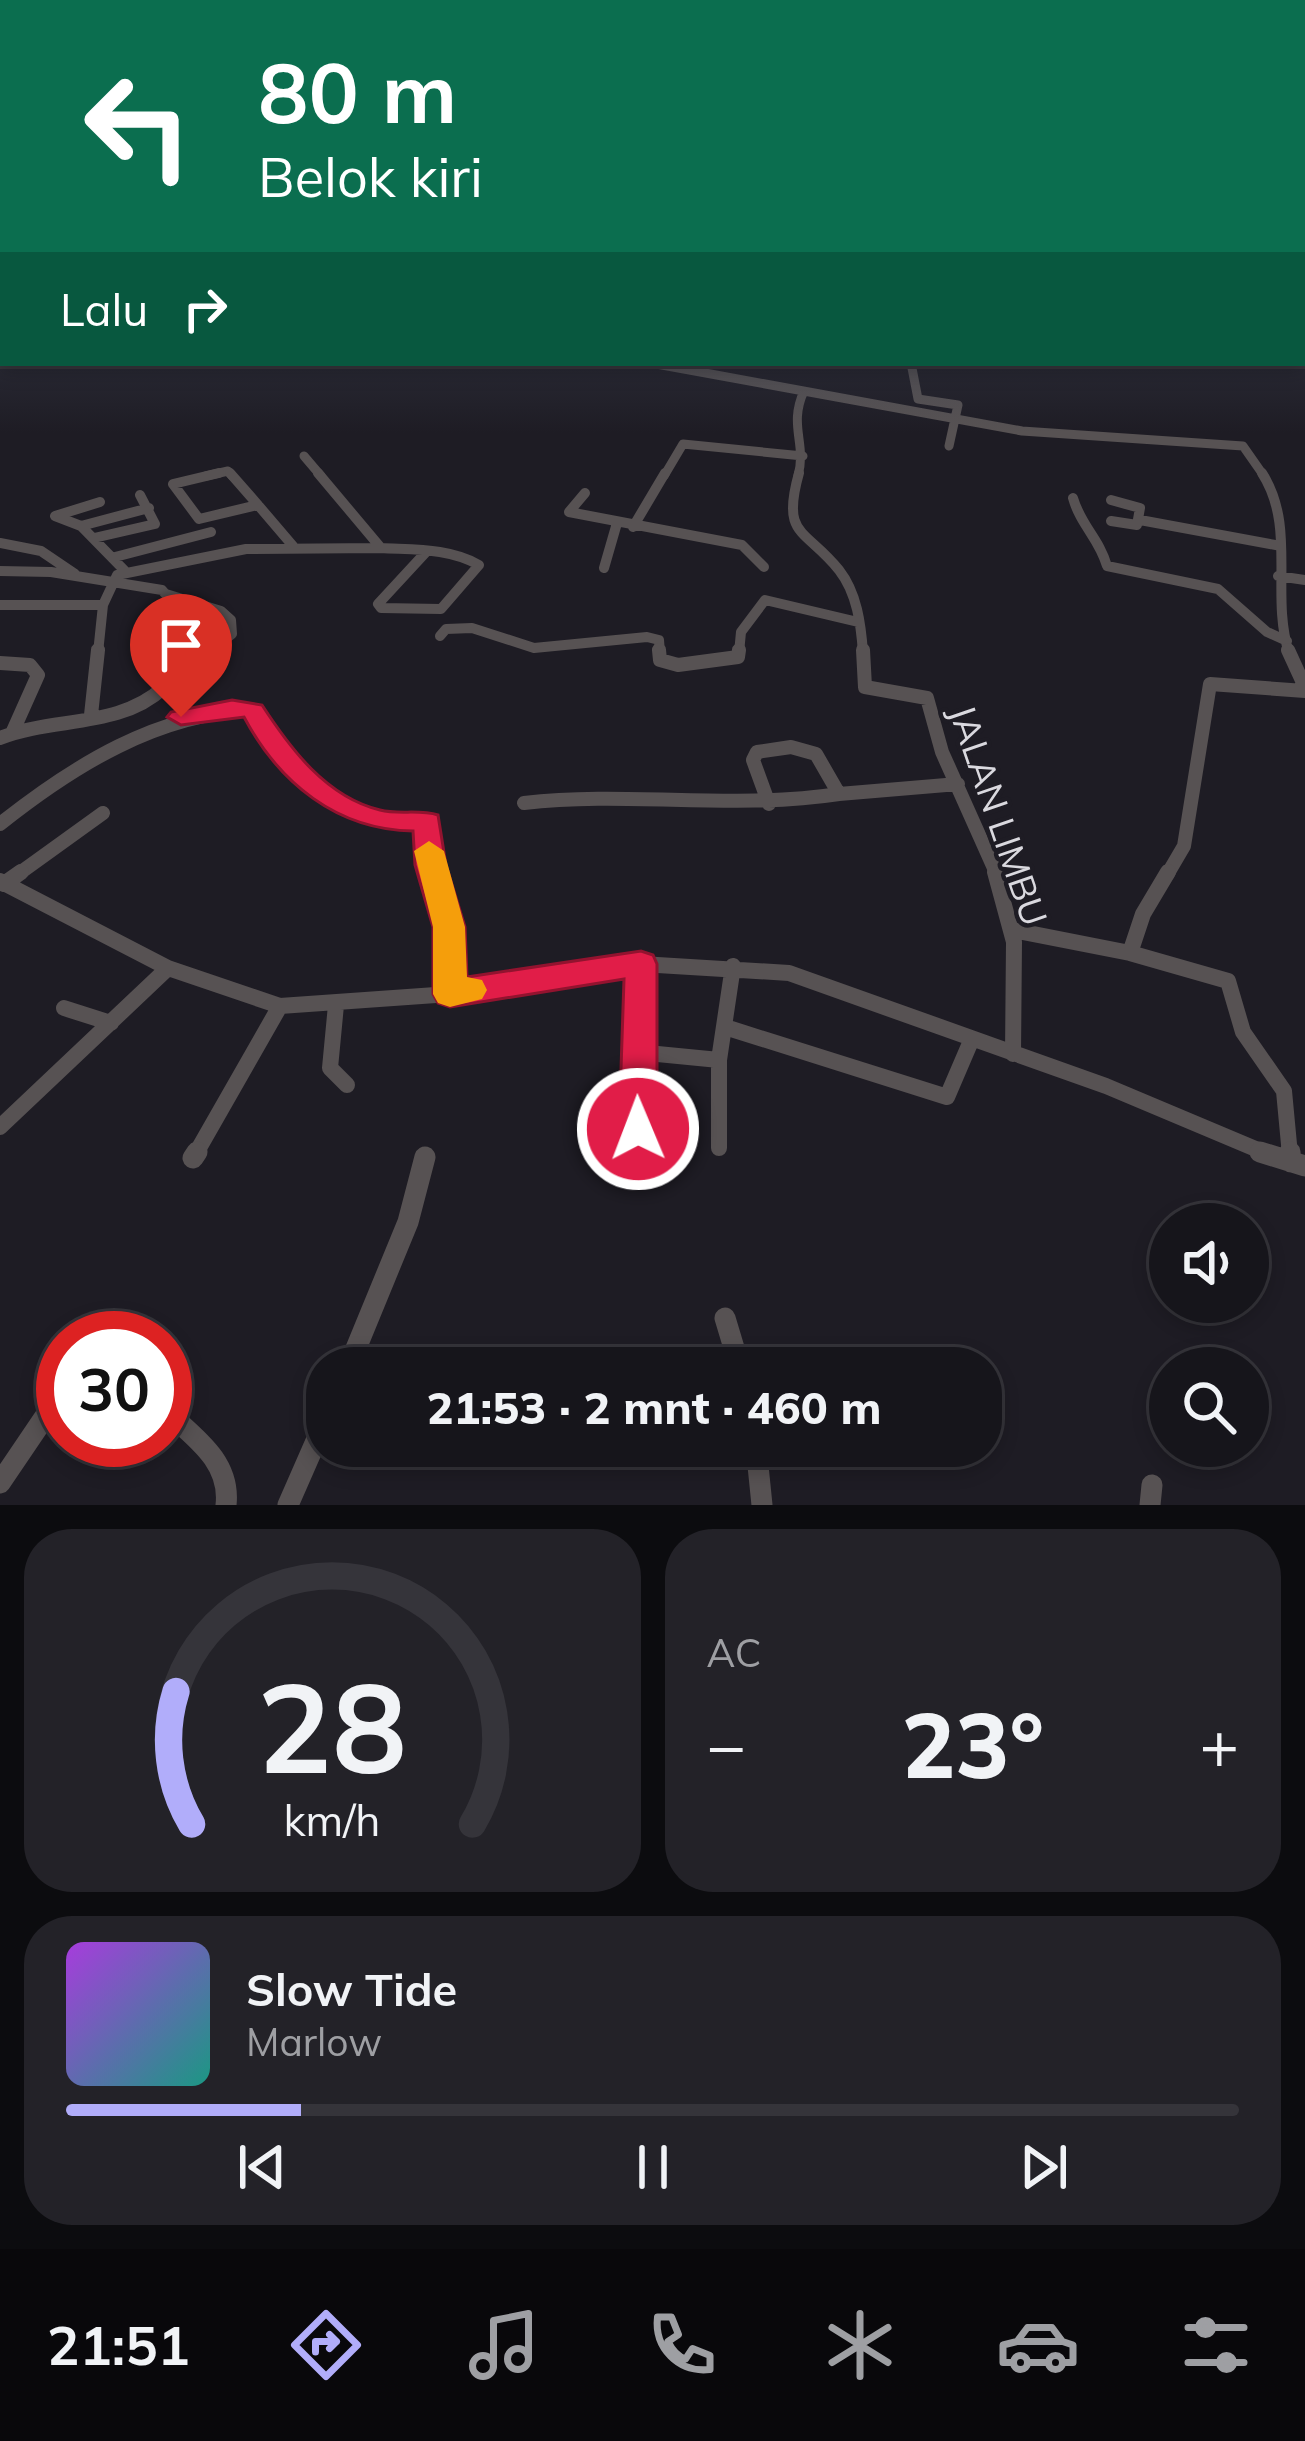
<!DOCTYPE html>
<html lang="id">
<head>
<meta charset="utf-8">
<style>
  body { margin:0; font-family:Mulish,sans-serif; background:#232228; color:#f1f3f6; height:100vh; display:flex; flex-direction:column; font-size:45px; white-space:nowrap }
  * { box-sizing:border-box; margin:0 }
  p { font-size:39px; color:#9e9fa3 }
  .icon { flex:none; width:66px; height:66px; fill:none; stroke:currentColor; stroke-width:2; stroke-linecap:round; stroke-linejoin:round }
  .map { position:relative; height:1505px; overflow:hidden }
  .details { display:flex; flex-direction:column; gap:24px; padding:24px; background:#0c0c0f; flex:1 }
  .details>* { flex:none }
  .hud { position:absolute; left:0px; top:0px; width:1305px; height:366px; box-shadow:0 6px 18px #0003,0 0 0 3px #35343a; background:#0b6e4f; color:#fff; overflow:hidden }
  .tools { position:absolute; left:1149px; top:1203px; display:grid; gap:24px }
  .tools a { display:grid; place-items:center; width:120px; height:120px; border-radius:50%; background:#16151b; box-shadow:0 6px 18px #0003,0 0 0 3px #35343a; font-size:60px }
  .speed { position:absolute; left:36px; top:1311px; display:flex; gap:24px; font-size:60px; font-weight:700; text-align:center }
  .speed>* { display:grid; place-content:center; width:156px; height:156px; border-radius:50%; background:#16151b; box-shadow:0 6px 18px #0003,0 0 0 3px #35343a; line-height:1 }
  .speed .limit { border:18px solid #d22; background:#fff; color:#111 }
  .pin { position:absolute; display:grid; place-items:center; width:102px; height:102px; color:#fff; margin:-123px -51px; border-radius:50% 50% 50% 0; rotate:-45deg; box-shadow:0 0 12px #0007 }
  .pin .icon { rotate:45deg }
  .me { position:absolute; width:132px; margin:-66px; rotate:359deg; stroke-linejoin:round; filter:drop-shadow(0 0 9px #0008) }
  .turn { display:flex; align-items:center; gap:42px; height:252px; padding:0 60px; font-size:54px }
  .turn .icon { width:156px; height:156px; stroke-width:2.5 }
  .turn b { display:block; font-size:84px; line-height:102px }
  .then { display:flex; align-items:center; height:114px; padding:0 60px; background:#0003; gap:24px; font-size:45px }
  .big { font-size:90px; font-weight:800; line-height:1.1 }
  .details .card { flex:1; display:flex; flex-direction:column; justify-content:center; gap:18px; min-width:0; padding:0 42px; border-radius:48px; background:#232228 }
  .details .dial { align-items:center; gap:0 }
  .dial svg { height:312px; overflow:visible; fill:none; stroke:#35343a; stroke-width:7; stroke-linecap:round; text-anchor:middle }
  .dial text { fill:#f1f3f6; stroke:none }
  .song { display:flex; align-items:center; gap:36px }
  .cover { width:144px; height:144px; border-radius:18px; background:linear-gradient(135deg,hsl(280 70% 55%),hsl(170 70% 35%)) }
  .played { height:12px; border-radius:6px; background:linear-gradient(90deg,#b1adfa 20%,#35343a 20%) }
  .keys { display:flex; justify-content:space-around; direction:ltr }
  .heat { display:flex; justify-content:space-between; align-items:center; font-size:66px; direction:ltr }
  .details .tiles { flex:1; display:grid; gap:24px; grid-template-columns:1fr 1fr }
  .card:last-child { grid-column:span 2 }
  .trip { position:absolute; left:306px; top:1347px; width:696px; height:120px; border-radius:48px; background:#16151b; box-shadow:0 6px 18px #0003,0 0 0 3px #35343a; font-weight:800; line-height:120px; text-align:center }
  .dock { display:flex; height:192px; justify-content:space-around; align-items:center; background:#09080b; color:#9e9fa3 }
  .dock .icon { width:84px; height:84px }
  .dock .on { color:#b1adfa }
  .dock b { font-size:54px; color:#f1f3f6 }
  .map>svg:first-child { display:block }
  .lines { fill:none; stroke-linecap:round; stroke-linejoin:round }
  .street-far4 { stroke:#575253; stroke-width:9 }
  .street-far3 { stroke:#575253; stroke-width:10 }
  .street-far2 { stroke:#575253; stroke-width:14 }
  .street-far1 { stroke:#575253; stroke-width:16 }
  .street { stroke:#575253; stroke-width:21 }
  .highway { fill:#a99c9e; fill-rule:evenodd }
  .route { fill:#e11d48; stroke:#92132f; stroke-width:3 }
  .slow { fill:#f59e0b }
  .labels { text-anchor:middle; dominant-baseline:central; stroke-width:9; stroke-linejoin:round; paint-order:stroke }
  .street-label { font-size:36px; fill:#dad9df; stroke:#1e1c24 }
</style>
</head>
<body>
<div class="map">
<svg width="1305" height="1505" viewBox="0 0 1305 1505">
  <rect width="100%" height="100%" fill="#1e1c24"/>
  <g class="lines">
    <path class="street-far4" d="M 651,363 L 1022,431 L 1243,446 L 1264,476
      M 911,363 L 918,399 L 958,405 L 949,446
      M 304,456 L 321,476
      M 206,476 L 228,471 L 232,476
      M 664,476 L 683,444 L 803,456
      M 798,476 C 807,443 788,426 804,391"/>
    <path class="street-far3" d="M 219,473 L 173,484 L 199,519 L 258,505
      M 230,473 L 258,505
      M 799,473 C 781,537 805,528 839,570 C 857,593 861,624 863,653
      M 1262,473 C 1297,527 1270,594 1289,653
      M 585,493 L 569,512 L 742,545 L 764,567
      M 1073,498 C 1081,526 1099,538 1107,566 L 1218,589 L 1267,632 L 1287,641
      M 1111,500 L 1140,508 L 1137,525 L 1111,521
      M 100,502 L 55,516 L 81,526 L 126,572
      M 258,505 L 293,546
      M 1140,520 L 1281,546
      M 81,526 L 149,508
      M 633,527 L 665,473
      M 94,538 L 155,524 L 140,495
      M 0,543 L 41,551 L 75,574
      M 381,548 C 414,550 449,548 479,565 L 441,609 L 381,608 L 378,604 L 427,551
      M 115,557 L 211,532
      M 604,568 L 617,523
      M 0,571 L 51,572 L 162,590 L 168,597 L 165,653
      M 1278,576 L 1305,580
      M 166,594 L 221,611 L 231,620 L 232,634 L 209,653
      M 0,605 L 103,605 L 117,575 L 246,549 L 381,548 L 318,473
      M 440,636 L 446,629 L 472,628 L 534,648 L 647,637 L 659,640 L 660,653
      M 98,653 L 103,605
      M 739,653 L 741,632 L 765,600 L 858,622"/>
    <path class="street-far2" d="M 659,650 L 660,660 L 678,665 L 738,657 L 739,650
      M 863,650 L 865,687 L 927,698 L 942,752 L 997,875
      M 1288,650 L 1305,687
      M 0,663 L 30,665 L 38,675 L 13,731
      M 162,673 L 216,650
      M 91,715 L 98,650
      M 0,738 C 53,717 120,728 163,688 L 165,650
      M 524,803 C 629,791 734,810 839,794
      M 769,804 L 753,760 L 757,752 L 791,747 L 816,754 L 839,794 L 958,784
      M 0,824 C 73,766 158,713 253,710 C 279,757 324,810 381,821 C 396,824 413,823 429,824 L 434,875
      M 17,875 L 103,813
      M 1167,875 L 1184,846 L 1210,684 L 1305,691"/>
    <path class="street-far1" d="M 433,872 L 449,927 L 450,994
      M 995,872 L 1014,942 L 1013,1054
      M 0,881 L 168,968 L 280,1006 L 450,994 L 514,980 L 641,964 L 789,973 L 1106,1086 L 1270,1155
      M 4,884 L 21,872
      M 1013,930 L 1130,953 L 1228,981 L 1243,1032 L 1284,1091 L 1290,1155
      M 1130,953 L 1143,914 L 1168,872
      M 336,1005 L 330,1068 L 347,1085
      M 64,1008 L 111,1023
      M 725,1027 L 947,1097 L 971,1041
      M 637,1052 L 719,1060
      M 0,1127 L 168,968
      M 638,1129 L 641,964
      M 719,1148 L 719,1060 L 733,966
      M 195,1155 L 280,1006"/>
    <path class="street" d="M 1260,1152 L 1305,1166
      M 1290,1152 L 1291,1162
      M 193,1158 L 197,1152
      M 725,1318 L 740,1368
      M 348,1368 L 408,1222 L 425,1157
      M 165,1410 C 194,1437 231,1461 226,1505
      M 756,1446 L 762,1505
      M 0,1483 L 63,1390
      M 288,1505 L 327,1416
      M 1150,1505 L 1152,1485"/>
    <path class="highway" d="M 0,227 L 3,227 L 0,235 Z"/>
  </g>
  <linearGradient id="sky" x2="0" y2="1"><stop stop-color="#100f14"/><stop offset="0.52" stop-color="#3b4050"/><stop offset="1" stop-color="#3b4050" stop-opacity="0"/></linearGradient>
  <rect width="1305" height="433" fill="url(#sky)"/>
  <path class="route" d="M 232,700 L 262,705 C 290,748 326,797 380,810 C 399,815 419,809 438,815 L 446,865 L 465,927 L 467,977 L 641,951 L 653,955 L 657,964 L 657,1129 L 652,1141 L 638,1146 L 625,1141 L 619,1129 L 624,979 L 450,1007 L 438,1003 L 433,994 L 433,927 L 415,865 L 413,831 C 337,830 279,783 244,717 L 181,725 L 167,717 L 171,712 Z"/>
  <path class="slow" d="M 429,841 L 444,851 L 465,927 L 467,977 L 482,980 L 487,990 L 482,999 L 450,1007 L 438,1003 L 433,994 L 433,927 L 414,851 Z"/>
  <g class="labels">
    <g class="street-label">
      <text transform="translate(999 815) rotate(71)">JALAN LIMBU</text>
    </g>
  </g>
</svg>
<div class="tools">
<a><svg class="icon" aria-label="sound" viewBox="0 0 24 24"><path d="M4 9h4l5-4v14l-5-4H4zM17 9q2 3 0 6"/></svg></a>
<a><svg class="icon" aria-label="search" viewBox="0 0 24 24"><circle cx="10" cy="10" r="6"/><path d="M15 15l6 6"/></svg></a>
</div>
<div class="speed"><div class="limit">30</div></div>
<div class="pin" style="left:181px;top:717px;background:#d93025"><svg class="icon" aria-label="arrive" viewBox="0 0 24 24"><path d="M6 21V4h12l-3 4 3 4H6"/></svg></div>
<svg class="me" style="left:638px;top:1129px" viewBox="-20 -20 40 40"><circle r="17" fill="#e11d48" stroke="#fff" stroke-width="3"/><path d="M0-11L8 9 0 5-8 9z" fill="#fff"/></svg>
<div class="trip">21:53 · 2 mnt · 460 m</div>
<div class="hud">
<div class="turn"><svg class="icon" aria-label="left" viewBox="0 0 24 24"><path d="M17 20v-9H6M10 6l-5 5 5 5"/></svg><div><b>80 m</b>Belok kiri</div></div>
<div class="then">Lalu<svg class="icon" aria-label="right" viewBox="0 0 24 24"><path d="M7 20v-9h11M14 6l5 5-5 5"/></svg></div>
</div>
</div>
<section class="details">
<div class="tiles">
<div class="card dial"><svg viewBox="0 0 100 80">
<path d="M14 69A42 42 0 1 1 86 69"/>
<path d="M14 69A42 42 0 0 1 10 35" stroke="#b1adfa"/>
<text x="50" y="56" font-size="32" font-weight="700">28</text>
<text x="50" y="72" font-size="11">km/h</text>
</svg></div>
<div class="card"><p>AC</p>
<div class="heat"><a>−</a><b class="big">23°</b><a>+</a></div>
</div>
<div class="card">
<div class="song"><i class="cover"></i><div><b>Slow Tide</b><p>Marlow</p></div></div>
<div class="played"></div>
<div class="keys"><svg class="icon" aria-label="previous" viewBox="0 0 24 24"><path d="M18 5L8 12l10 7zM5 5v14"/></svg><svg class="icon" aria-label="pause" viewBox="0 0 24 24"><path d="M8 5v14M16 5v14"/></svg><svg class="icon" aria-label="next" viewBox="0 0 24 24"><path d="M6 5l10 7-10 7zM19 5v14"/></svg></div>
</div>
</div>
</section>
<nav class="dock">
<b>21:51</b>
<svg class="icon on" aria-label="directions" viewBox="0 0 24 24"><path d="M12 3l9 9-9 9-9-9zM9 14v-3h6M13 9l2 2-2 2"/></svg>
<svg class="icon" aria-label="music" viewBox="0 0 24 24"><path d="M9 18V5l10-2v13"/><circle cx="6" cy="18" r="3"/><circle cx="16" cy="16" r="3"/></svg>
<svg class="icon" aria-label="phone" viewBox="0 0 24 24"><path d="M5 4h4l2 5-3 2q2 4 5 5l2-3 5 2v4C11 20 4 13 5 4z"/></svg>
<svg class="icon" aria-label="climate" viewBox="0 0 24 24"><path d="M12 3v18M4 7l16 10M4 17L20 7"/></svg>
<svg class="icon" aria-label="car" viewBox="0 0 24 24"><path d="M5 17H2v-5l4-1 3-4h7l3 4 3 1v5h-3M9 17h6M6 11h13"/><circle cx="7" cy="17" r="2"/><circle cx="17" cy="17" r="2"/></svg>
<svg class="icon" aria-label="filters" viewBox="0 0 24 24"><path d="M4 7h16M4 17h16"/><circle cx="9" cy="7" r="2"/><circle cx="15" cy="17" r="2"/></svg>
</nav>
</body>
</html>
